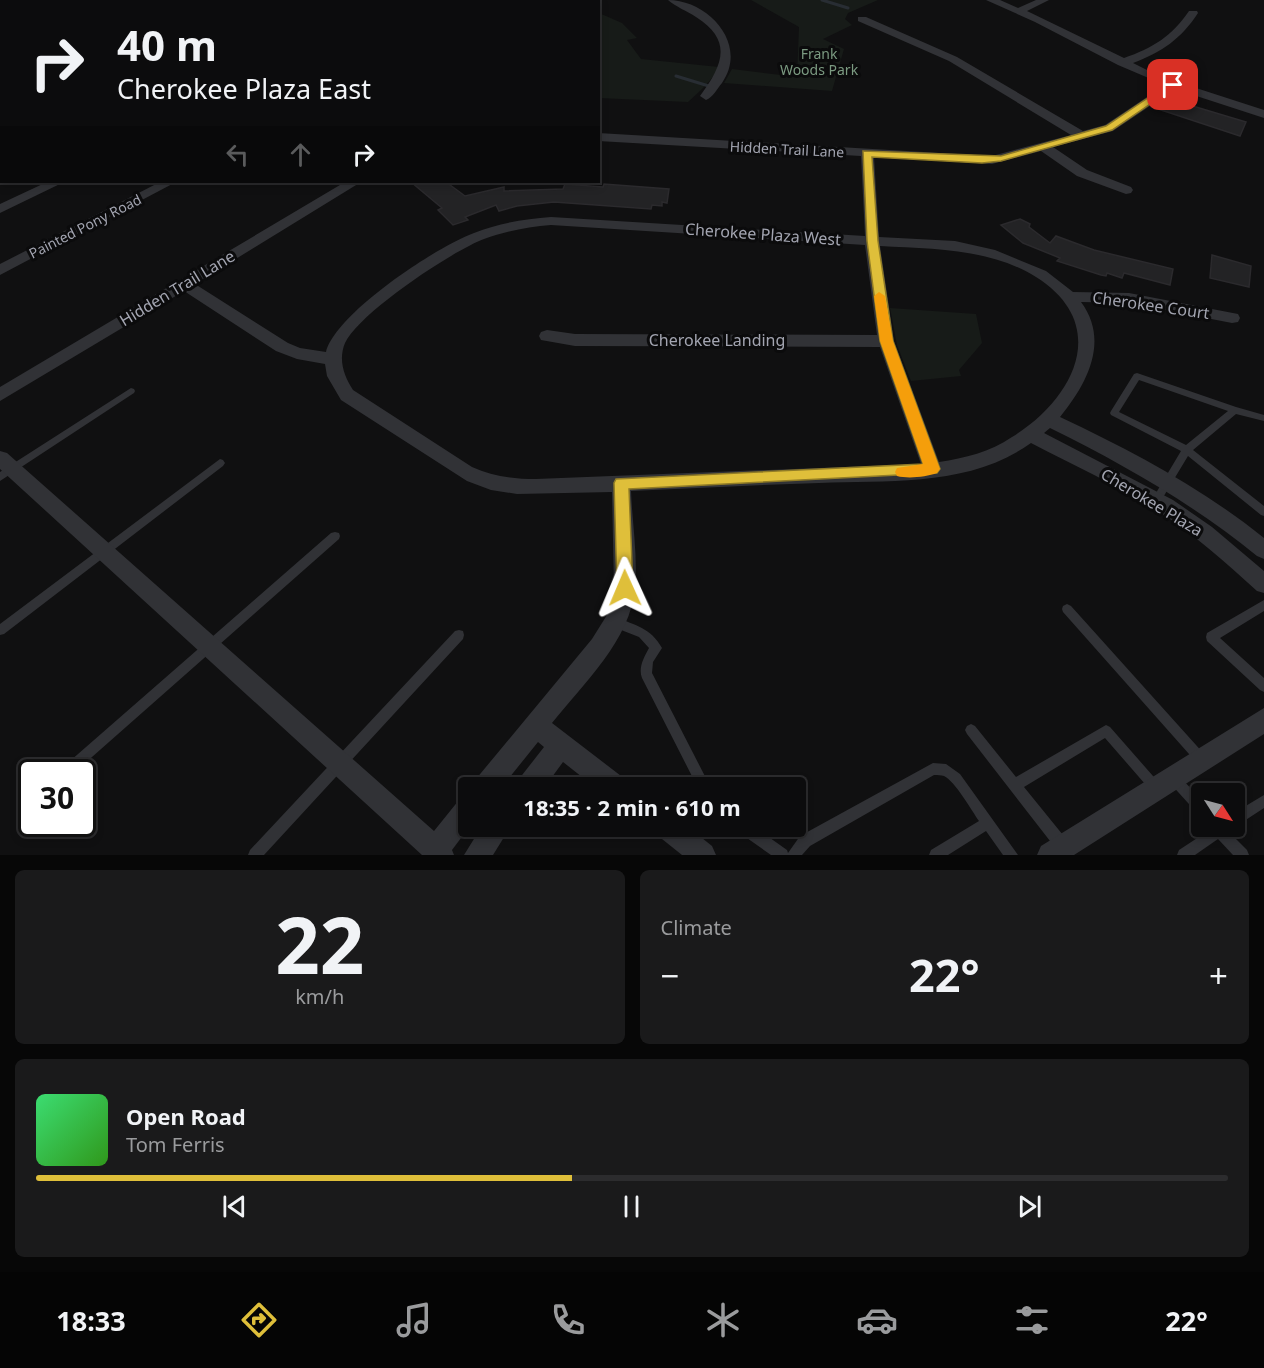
<!DOCTYPE html>
<html lang="en">
<head>
<meta charset="utf-8">
<style>
  body { margin:0; font-family:"Noto Sans",sans-serif; background:#1a1a1b; color:#f1f3f6; height:100vh; display:flex; flex-direction:column; font-size:22px; white-space:nowrap }
  * { box-sizing:border-box; margin:0 }
  p { font-size:20px; color:#9a9b9d }
  .icon { flex:none; width:33px; height:33px; fill:none; stroke:currentColor; stroke-width:2; stroke-linecap:round; stroke-linejoin:round }
  .map { position:relative; height:855px; overflow:hidden }
  .details { display:flex; flex-direction:column; gap:15px; padding:15px; background:#070707; flex:1 }
  .details>* { flex:none }
  .hud { position:absolute; left:0px; top:0px; width:600px; height:183px; box-shadow:0 3px 9px #0003,0 0 0 2px #2c2c2e; background:#0c0c0d; color:#f1f3f6; overflow:hidden }
  .needle { width:39px; rotate:126deg }
  .fabs { position:absolute; left:1191px; top:783px; display:grid; gap:12px }
  .fabs a { display:grid; place-items:center; width:54px; height:54px; border-radius:6px; background:#0c0c0d; box-shadow:0 3px 9px #0003,0 0 0 2px #2c2c2e; font-size:30px }
  .speed { position:absolute; left:18px; top:759px; display:flex; gap:12px; font-size:30px; font-weight:700; text-align:center }
  .speed>* { display:grid; place-content:center; width:78px; height:78px; border-radius:50%; background:#0c0c0d; box-shadow:0 3px 9px #0003,0 0 0 2px #2c2c2e; line-height:1 }
  .speed .limit { border:3px solid #111; border-radius:9px; background:#fff; color:#111 }
  .pin { position:absolute; display:grid; place-items:center; width:51px; height:51px; color:#fff; margin:-26px; border-radius:12px; box-shadow:0 3px 9px #0006 }
  .me { position:absolute; width:66px; margin:-33px; rotate:359deg; stroke-linejoin:round; filter:drop-shadow(0 0 4px #0008) }
  .turn { display:flex; align-items:center; gap:21px; height:126px; padding:0 18px; font-size:27px }
  .turn .icon { width:78px; height:78px; stroke-width:2.5 }
  .turn b { display:block; font-size:42px; line-height:51px }
  .lanes { display:flex; align-items:center; height:57px; padding:0 18px; background:#0003; justify-content:center; gap:30px; direction:ltr }
  .lanes .off { opacity:.35 }
  .big { font-size:45px; font-weight:700; line-height:1.1 }
  .details .card { flex:1; display:flex; flex-direction:column; justify-content:center; gap:9px; min-width:0; padding:0 21px; border-radius:9px; background:#1a1a1b }
  .details .dial { align-items:center; gap:0 }
  .dial b { font-size:78px; line-height:1 }
  .song { display:flex; align-items:center; gap:18px }
  .cover { width:72px; height:72px; border-radius:9px; background:linear-gradient(135deg,hsl(140 70% 55%),hsl(110 70% 35%)) }
  .played { height:6px; border-radius:3px; background:linear-gradient(90deg,#dfbf3a 45%,#2c2c2e 45%) }
  .keys { display:flex; justify-content:space-around; direction:ltr }
  .heat { display:flex; justify-content:space-between; align-items:center; font-size:33px; direction:ltr }
  .details .tiles { flex:1; display:grid; gap:15px; grid-template-columns:1fr 1fr }
  .card:last-child { grid-column:span 2 }
  .trip { position:absolute; left:458px; top:777px; width:348px; height:60px; border-radius:6px; background:#0c0c0d; box-shadow:0 3px 9px #0003,0 0 0 2px #2c2c2e; font-weight:700; line-height:60px; text-align:center }
  .tab-bar { display:flex; height:96px; justify-content:space-around; align-items:center; background:#050505; color:#9a9b9d }
  .tab-bar .icon { width:42px; height:42px }
  .tab-bar .selected { color:#dfbf3a }
  .tab-bar b { font-size:27px; color:#f1f3f6 }
  .map>svg:first-child { display:block }
  .green { fill:#171b18 }
  .lines { fill:none; stroke-linecap:round; stroke-linejoin:round }
  .stream { stroke:#282d33; stroke-width:3 }
  .building { fill:#232325; stroke:#2b2a2d; stroke-width:1.5 }
  .service { fill:#313236; fill-rule:evenodd }
  .minor { fill:#313236; fill-rule:evenodd }
  .route { fill:#dfbf3a; stroke:#917c26; stroke-width:1.5 }
  .slow { fill:#f59e0b }
  .labels { text-anchor:middle; dominant-baseline:central; stroke-width:6; stroke-linejoin:round; paint-order:stroke }
  .far-park-label { font-size:14px; fill:#7b9a81; stroke:#0b0b0c }
  .far-street-label { font-size:14px; fill:#a3a5b1; stroke:#0b0b0c }
  .street-label { font-size:16px; fill:#a3a5b1; stroke:#0b0b0c }
</style>
</head>
<body>
<div class="map">
<svg width="1264" height="855" viewBox="0 0 1264 855">
  <rect width="100%" height="100%" fill="#101011"/>
  <path class="green" d="M 751,0 L 878,0 L 848,13 L 845,19 L 852,25 L 823,39 L 844,49 L 832,91 L 724,83 L 732,69 L 797,77 L 799,27 Z
    M 599,13 L 622,23 L 637,38 L 627,40 L 641,59 L 719,67 C 711,82 700,91 688,102 L 599,98 Z
    M 890,308 L 976,314 L 982,343 L 959,370 L 961,376 L 911,381 L 897,345 Z"/>
  <g class="lines">
    <path class="stream" d="M 470,0 L 472,2
      M 822,0 L 848,8
      M 676,76 L 712,87"/>
  </g>
  <path class="building" d="M 1166,98 L 1246,122 L 1240,136 L 1152,107 Z
    M 411,182 L 446,182 L 465,196 L 504,187 L 504,191 L 563,189 L 565,184 L 603,187 L 604,184 L 669,189 L 667,203 L 662,202 L 662,206 L 652,205 L 651,209 L 554,202 L 517,206 L 499,211 L 496,205 L 465,217 L 468,220 L 453,225 L 438,210 L 442,208 Z
    M 1020,219 L 1030,224 L 1029,227 L 1050,243 L 1056,236 L 1094,250 L 1173,269 L 1170,285 L 1124,273 L 1122,278 L 1107,273 L 1106,276 L 1101,275 L 1057,261 L 1060,258 L 1023,243 L 1001,225 Z
    M 1212,255 L 1251,266 L 1249,287 L 1210,278 Z"/>
  <g class="lines">
    <path class="service" d="M 1137,373 L 1236,407 L 1264,415 L 1264,421 L 1236,414 L 1193,450 L 1264,506 L 1264,516 L 1261,515 L 1188,456 L 1159,504 L 1156,505 L 1153,504 L 1151,501 L 1153,498 L 1181,451 L 1111,415 L 1110,413 L 1111,411 L 1134,374 ZM 1139,380 L 1228,411 L 1186,445 L 1119,412 Z
      M 131,388 L 134,389 L 135,391 L 134,393 L 0,481 L 0,472 Z
      M 220,459 L 223,460 L 225,463 L 223,466 L 4,634 L 0,635 L 0,624 Z
      M 335,532 L 339,533 L 340,536 L 339,539 L 75,772 L 60,772 L 62,768 L 331,533 Z
      M 1264,600 L 1264,611 L 1220,638 L 1264,678 L 1264,692 L 1260,690 L 1207,641 L 1206,637 L 1207,633 Z
      M 1067,604 L 1071,606 L 1205,755 L 1207,759 L 1205,763 L 1201,765 L 1197,763 L 1063,612 L 1062,609 L 1063,606 Z
      M 615,617 C 635,625 651,628 662,648 L 653,662 L 652,673 L 711,788 L 698,788 L 642,678 C 638,668 644,657 649,648 L 639,637 L 611,626 L 610,622 L 611,618 Z
      M 459,630 L 463,631 L 464,635 L 463,639 L 264,855 L 248,855 L 250,850 L 455,631 Z
      M 971,724 L 975,726 L 1016,777 L 1106,725 L 1110,727 L 1160,784 L 1162,788 L 1160,792 L 1156,794 L 1152,792 L 1105,738 L 1024,787 L 1067,840 L 1068,845 L 1067,850 L 1062,851 L 1057,850 L 967,734 L 965,730 L 967,726 Z
      M 933,763 L 946,764 L 960,774 L 1018,855 L 1003,855 L 986,831 L 948,855 L 929,855 L 931,850 L 979,821 C 972,811 955,781 944,776 C 941,775 938,775 934,775 L 810,846 L 802,855 L 771,855 L 737,831 L 736,826 L 753,826 L 787,850 L 788,853 L 800,836 Z
      M 1173,772 L 1177,774 L 1202,800 L 1202,816 L 1198,814 L 1169,782 L 1167,778 L 1169,774 Z
      M 1264,795 L 1264,808 L 1238,825 L 1234,827 L 1232,827 L 1229,832 L 1247,850 L 1249,855 L 1233,855 L 1218,839 L 1195,855 L 1177,855 L 1179,850 L 1211,829 L 1211,826 L 1234,826 L 1234,813 Z"/>
    <path class="minor" d="M 91,0 L 104,0 L 105,2 L 92,2 Z
      M 380,0 L 390,0 L 379,2 Z
      M 668,0 C 708,0 749,44 722,83 C 717,89 713,97 706,100 L 700,96 C 722,66 734,41 696,17 C 687,11 676,7 668,0 Z
      M 986,0 L 1000,0 L 1018,8 L 1036,0 L 1049,0 L 1027,11 L 1124,58 C 1153,48 1172,36 1189,11 L 1197,11 L 1198,13 C 1181,39 1162,52 1133,63 L 1159,76 L 1264,110 L 1264,118 L 1175,89 L 1113,131 L 1053,147 L 1087,170 L 1131,187 L 1133,190 L 1131,193 L 1126,194 L 1077,176 L 1041,151 L 992,164 L 874,157 L 879,237 L 955,241 L 995,250 L 1046,271 L 1073,292 L 1129,293 L 1238,314 L 1240,318 L 1238,322 L 1232,323 L 1129,303 L 1081,302 C 1110,341 1087,384 1060,417 C 1132,451 1202,488 1264,538 L 1264,559 L 1257,556 C 1193,504 1123,464 1050,428 L 1044,433 L 1173,500 L 1212,527 L 1264,571 L 1264,593 L 1257,591 C 1226,563 1195,535 1161,513 C 1120,486 1075,466 1031,443 C 970,487 890,480 819,483 C 756,485 693,488 631,491 C 632,521 638,557 635,587 C 631,640 583,684 552,723 L 625,779 L 628,788 L 596,788 L 563,762 L 544,788 L 516,788 L 519,779 L 544,747 L 538,742 L 501,788 L 473,788 L 476,779 L 592,639 L 607,615 L 614,588 L 612,492 L 517,494 L 491,490 L 467,481 L 341,400 L 327,376 L 325,364 L 297,359 L 276,351 L 184,291 L 0,401 L 0,387 L 345,182 L 361,182 L 195,284 L 288,343 L 300,348 L 326,352 C 336,313 436,247 474,233 C 499,223 525,219 551,217 L 865,236 L 861,156 L 598,141 L 598,133 L 992,156 L 1071,135 L 949,61 L 858,21 L 858,17 L 866,17 L 957,57 L 1083,131 L 1105,125 L 1165,85 L 1118,65 L 1035,22 ZM 551,225 L 865,245 L 877,335 L 575,334 L 547,330 L 541,332 L 539,336 L 541,340 L 575,346 L 880,347 L 921,464 L 536,479 C 513,479 492,476 472,467 L 353,390 C 344,376 338,360 345,343 C 359,313 452,251 484,239 C 505,231 528,227 551,225 ZM 880,246 C 933,249 989,248 1036,277 C 1112,325 1074,399 1012,437 C 990,452 965,458 939,462 L 894,341 Z
      M 0,36 L 2,36 L 2,42 L 0,42 Z
      M 2,108 L 2,116 L 0,117 L 0,109 Z
      M 47,182 L 64,182 L 0,213 L 0,204 Z
      M 160,182 L 176,182 L 0,275 L 0,264 Z
      M 0,451 L 7,453 L 434,831 L 459,800 L 468,796 L 468,826 L 470,826 L 452,850 L 454,855 L 422,855 L 0,469 Z
      M 1264,708 L 1264,734 L 1074,855 L 1037,855 L 1041,846 Z
      M 482,826 L 511,826 L 493,855 L 464,855 Z
      M 653,826 L 687,826 L 712,846 L 716,855 L 682,855 L 657,835 Z"/>
  </g>
  <path class="route" d="M 1170,83 L 1178,85 L 1112,130 L 1001,161 L 982,163 L 872,157 L 878,241 L 893,341 L 940,469 L 937,473 L 629,489 L 633,588 L 631,593 L 625,595 L 620,593 L 617,588 L 614,483 L 616,479 L 923,464 L 880,341 L 867,241 L 863,151 L 1001,156 L 1106,126 Z"/>
  <path class="slow" d="M 879,292 L 885,296 L 893,341 L 940,469 L 937,473 C 926,477 908,479 897,476 L 895,472 L 897,468 L 923,464 L 880,341 L 874,296 Z"/>
  <g class="labels">
    <g class="far-park-label">
      <text x="819" y="53">Frank<tspan x="819" dy="16">Woods Park</tspan></text>
    </g>
    <g class="far-street-label">
      <text transform="translate(787 149) rotate(3)">Hidden Trail Lane</text>
      <text transform="translate(85 226) rotate(-27)">Painted Pony Road</text>
    </g>
    <g class="street-label">
      <text transform="translate(763 234) rotate(4)">Cherokee Plaza West</text>
      <text transform="translate(177 288) rotate(-31)">Hidden Trail Lane</text>
      <text transform="translate(1151 305) rotate(8)">Cherokee Court</text>
      <text x="717" y="340">Cherokee Landing</text>
      <text transform="translate(1152 502) rotate(31)">Cherokee Plaza</text>
    </g>
  </g>
</svg>
<div class="fabs">
<a><svg class="needle" viewBox="-14 -14 28 28"><path d="M0-13l5 13h-10z" fill="#e53935"/><path d="M0 13l5-13h-10z" fill="#9a9b9d"/></svg></a>
</div>
<div class="speed"><div class="limit">30</div></div>
<div class="pin" style="left:1173px;top:85px;background:#d93025"><svg class="icon" aria-label="arrive" viewBox="0 0 24 24"><path d="M6 21V4h12l-3 4 3 4H6"/></svg></div>
<svg class="me" style="left:625px;top:588px" viewBox="-20 -20 40 40"><path d="M0-17L14 15 0 8-14 15z" fill="#dfbf3a" stroke="#fff" stroke-width="4"/></svg>
<div class="trip">18:35 · 2 min · 610 m</div>
<div class="hud">
<div class="turn"><svg class="icon" aria-label="right" viewBox="0 0 24 24"><path d="M7 20v-9h11M14 6l5 5-5 5"/></svg><div><b>40 m</b>Cherokee Plaza East</div></div>
<div class="lanes"><svg class="icon off" aria-label="left" viewBox="0 0 24 24"><path d="M17 20v-9H6M10 6l-5 5 5 5"/></svg><svg class="icon off" aria-label="ahead" viewBox="0 0 24 24"><path d="M12 20V5M6 11l6-6 6 6"/></svg><svg class="icon" aria-label="right" viewBox="0 0 24 24"><path d="M7 20v-9h11M14 6l5 5-5 5"/></svg></div>
</div>
</div>
<section class="details">
<div class="tiles">
<div class="card dial"><b>22</b><p>km/h</p></div>
<div class="card"><p>Climate</p>
<div class="heat"><a>−</a><b class="big">22°</b><a>+</a></div>
</div>
<div class="card">
<div class="song"><i class="cover"></i><div><b>Open Road</b><p>Tom Ferris</p></div></div>
<div class="played"></div>
<div class="keys"><svg class="icon" aria-label="previous" viewBox="0 0 24 24"><path d="M18 5L8 12l10 7zM5 5v14"/></svg><svg class="icon" aria-label="pause" viewBox="0 0 24 24"><path d="M8 5v14M16 5v14"/></svg><svg class="icon" aria-label="next" viewBox="0 0 24 24"><path d="M6 5l10 7-10 7zM19 5v14"/></svg></div>
</div>
</div>
</section>
<nav class="tab-bar">
<b>18:33</b>
<svg class="icon selected" aria-label="directions" viewBox="0 0 24 24"><path d="M12 3l9 9-9 9-9-9zM9 14v-3h6M13 9l2 2-2 2"/></svg>
<svg class="icon" aria-label="music" viewBox="0 0 24 24"><path d="M9 18V5l10-2v13"/><circle cx="6" cy="18" r="3"/><circle cx="16" cy="16" r="3"/></svg>
<svg class="icon" aria-label="phone" viewBox="0 0 24 24"><path d="M5 4h4l2 5-3 2q2 4 5 5l2-3 5 2v4C11 20 4 13 5 4z"/></svg>
<svg class="icon" aria-label="climate" viewBox="0 0 24 24"><path d="M12 3v18M4 7l16 10M4 17L20 7"/></svg>
<svg class="icon" aria-label="car" viewBox="0 0 24 24"><path d="M5 17H2v-5l4-1 3-4h7l3 4 3 1v5h-3M9 17h6M6 11h13"/><circle cx="7" cy="17" r="2"/><circle cx="17" cy="17" r="2"/></svg>
<svg class="icon" aria-label="filters" viewBox="0 0 24 24"><path d="M4 7h16M4 17h16"/><circle cx="9" cy="7" r="2"/><circle cx="15" cy="17" r="2"/></svg>
<b>22°</b>
</nav>
</body>
</html>
